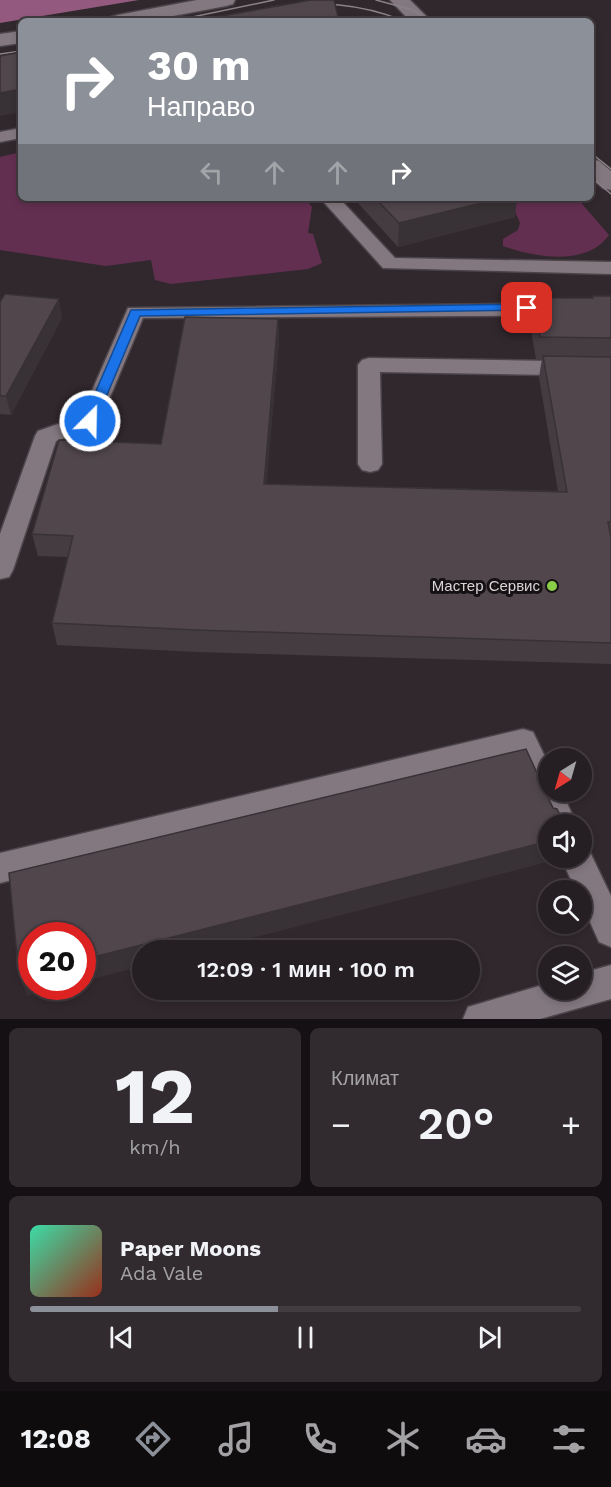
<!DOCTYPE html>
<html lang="ru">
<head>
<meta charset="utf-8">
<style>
  body { margin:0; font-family:"Work Sans",sans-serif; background:#312b2f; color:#f1f3f6; height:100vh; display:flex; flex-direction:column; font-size:22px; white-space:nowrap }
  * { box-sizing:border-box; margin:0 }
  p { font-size:20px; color:#a3a2a5 }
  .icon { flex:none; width:33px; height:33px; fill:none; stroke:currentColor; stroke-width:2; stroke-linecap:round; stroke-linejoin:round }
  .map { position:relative; height:1019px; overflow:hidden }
  .sheet { display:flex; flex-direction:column; gap:9px; padding:9px; background:#141013; flex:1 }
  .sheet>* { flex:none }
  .top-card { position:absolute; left:18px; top:18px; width:576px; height:183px; border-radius:9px; box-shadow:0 3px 9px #0003,0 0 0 2px #423c40; background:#8c9099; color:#fff; overflow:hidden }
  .needle { width:39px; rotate:217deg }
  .tools { position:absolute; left:538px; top:748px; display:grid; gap:12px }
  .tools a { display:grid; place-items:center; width:54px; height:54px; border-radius:50%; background:#251e22; box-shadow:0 3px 9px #0003,0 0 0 2px #423c40; font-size:30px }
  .speed { position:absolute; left:18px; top:922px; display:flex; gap:12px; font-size:30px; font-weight:700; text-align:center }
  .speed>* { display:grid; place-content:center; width:78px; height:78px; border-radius:50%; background:#251e22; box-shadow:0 3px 9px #0003,0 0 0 2px #423c40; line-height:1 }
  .speed .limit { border:9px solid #d22; background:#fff; color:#111 }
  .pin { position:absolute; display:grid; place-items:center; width:51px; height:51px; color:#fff; margin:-26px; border-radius:12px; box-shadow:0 3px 9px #0006 }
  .me { position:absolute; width:66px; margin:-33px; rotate:23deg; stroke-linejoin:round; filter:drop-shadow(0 0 4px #0008) }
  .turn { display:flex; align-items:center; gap:21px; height:126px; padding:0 30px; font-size:27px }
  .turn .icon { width:78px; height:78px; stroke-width:2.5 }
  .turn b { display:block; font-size:42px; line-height:51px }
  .lanes { display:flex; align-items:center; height:57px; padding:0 30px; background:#0003; justify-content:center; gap:30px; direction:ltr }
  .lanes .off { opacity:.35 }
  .big { font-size:45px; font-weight:600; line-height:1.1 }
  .sheet .tile { flex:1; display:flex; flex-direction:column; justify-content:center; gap:9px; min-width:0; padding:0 21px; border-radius:9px; background:#312b2f }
  .sheet .dial { align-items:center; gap:0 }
  .dial b { font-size:78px; line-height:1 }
  .song { display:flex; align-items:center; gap:18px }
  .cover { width:72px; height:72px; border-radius:9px; background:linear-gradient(135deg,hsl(160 70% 55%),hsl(10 70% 35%)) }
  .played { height:6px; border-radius:3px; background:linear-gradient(90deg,#8c9099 45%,#423c40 45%) }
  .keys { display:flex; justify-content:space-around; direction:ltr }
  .heat { display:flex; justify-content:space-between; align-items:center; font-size:33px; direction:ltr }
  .sheet .tiles { flex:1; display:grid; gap:9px; grid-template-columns:1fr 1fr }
  .tile:last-child { grid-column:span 2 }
  .trip { position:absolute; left:132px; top:940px; width:348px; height:60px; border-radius:30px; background:#251e22; box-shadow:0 3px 9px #0003,0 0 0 2px #423c40; font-weight:600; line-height:60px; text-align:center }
  .menu { display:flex; height:96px; justify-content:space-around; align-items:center; background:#0f0c0e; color:#a3a2a5 }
  .menu .icon { width:42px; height:42px }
  .menu .selected { color:#8c9099 }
  .menu b { font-size:27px; color:#f1f3f6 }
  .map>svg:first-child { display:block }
  .green { fill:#632f51 }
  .water { fill:#93597e }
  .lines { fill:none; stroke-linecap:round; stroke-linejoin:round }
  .lane-casing { stroke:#4b4448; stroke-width:3 }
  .street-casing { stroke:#4b4448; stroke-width:3 }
  .secondary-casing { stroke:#4b4448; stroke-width:3 }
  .lane { fill:#83787f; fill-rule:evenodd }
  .street { fill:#83787f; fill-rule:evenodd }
  .secondary { fill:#83787f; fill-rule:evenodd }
  .tram { stroke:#898286; stroke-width:1.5 }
  .wall { fill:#453c41 }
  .shaded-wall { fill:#383135 }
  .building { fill:#50464c; stroke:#383135; stroke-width:1.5 }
  .route { fill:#1a73e8; stroke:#114b97; stroke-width:1.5 }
  .poi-dot { fill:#8ace47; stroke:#161214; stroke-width:2 }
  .labels { text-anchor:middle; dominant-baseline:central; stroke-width:6; stroke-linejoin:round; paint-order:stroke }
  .poi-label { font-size:15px; fill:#dad4d8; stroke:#161214; text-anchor:end }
</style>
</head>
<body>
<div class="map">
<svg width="611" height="1019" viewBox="0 0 611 1019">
  <rect width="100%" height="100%" fill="#31282d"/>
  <path class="green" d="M 21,152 L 21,198 L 305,198 L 312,207 L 308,233 L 313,234 L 322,263 L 308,269 L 171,284 L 155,280 L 151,260 L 106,266 L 0,250 L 0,157 Z
    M 503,198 L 577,198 L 609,235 C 587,267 534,257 503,246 L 503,239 L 518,230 L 520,223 L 514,209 Z"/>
  <path class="water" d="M 0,0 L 139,0 L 0,23 Z"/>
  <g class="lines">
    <g class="lane-casing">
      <path id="lane" d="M 21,128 L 21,138 L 0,142 L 0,132 Z
        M 320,198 L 339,198 L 395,258 L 611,262 L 611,274 L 383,268 Z
        M 611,303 L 611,315 L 143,318 L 98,426 L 56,441 L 13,570 L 9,577 L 0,579 L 0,534 L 35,436 L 38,431 L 81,416 L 128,308 Z
        M 369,358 L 611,362 L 611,376 L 380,372 L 382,464 L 378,470 L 370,472 L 362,470 L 358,464 L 358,365 L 362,360 Z
        M 523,729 L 533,732 L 549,765 L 549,792 L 562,792 L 577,825 L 549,825 L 549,830 L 515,755 L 0,883 L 0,853 Z
        M 582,846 L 588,848 L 611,896 L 611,947 L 599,942 L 582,904 L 582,891 L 576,891 L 561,858 L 582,858 Z
        M 611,965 L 611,999 L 540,1019 L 463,1019 L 468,1007 L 549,983 L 549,990 L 582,990 L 582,973 Z"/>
    </g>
    <g class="street-casing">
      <path id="street" d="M 390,0 L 410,0 L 431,21 L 410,21 Z
        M 591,159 L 599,161 L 611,171 L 611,190 L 603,188 L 591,178 Z"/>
    </g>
    <g class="secondary-casing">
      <path id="secondary" d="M 197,0 L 235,0 L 233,4 L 226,6 L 147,21 L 108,21 L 111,17 L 118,15 Z
        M 21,31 L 21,43 L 0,46 L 0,34 Z"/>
    </g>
    <use href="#lane" class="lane"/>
    <use href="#street" class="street"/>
    <use href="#secondary" class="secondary"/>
    <path class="tram" d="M 376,0 L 413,10 L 429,21
      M 272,7 C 319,1 360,3 404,21
      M 173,21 L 274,0
      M 0,54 L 21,51
      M 591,153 L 611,169
      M 591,177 L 611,194"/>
  </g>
  <path class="wall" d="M 357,198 L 517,198 L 515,217 L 398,247 L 357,202 Z
    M 592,296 L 611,296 L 611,664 L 198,652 L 57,645 L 52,623 L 68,557 L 38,556 L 32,534 L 161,444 L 278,319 L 279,340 L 266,484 L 558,491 L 539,377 L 542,359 L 536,359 L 529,319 L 533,298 L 592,298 Z
    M 0,302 L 62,318 L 11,415 L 0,414 Z"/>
  <path class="shaded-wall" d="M 21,89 L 21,112 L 0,116 L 0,93 Z
    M 502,198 L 517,198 L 515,217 L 398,247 L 399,223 Z
    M 59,299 L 62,318 L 11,415 L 6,396 Z
    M 278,319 L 279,340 L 265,505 L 264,484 Z
    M 549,841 L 549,858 L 560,858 L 559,859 L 202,951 L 142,951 L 142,966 L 82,982 L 82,960 Z
    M 32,973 L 32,987 L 63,987 L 27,996 L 19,976 Z"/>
  <path class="building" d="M 311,0 L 334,0 L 339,21 L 194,21 Z
    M 21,52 L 21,89 L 0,93 L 0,56 Z
    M 375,198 L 502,198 L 399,223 Z
    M 5,294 L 59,299 L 6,396 L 0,396 L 0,302 Z
    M 592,296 L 611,296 L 611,338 L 540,337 L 533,298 L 593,298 Z
    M 185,317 L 278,319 L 264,484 L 567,492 L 543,356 L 611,357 L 611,522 L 608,522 L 611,538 L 611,643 L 196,630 L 52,623 L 73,536 L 32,534 L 59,440 L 161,444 Z
    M 526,749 L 553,808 L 557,809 L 565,825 L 549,825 L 549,841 L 82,960 L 82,936 L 32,936 L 32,973 L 19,976 L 9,873 Z"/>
  <path class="route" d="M 527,304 L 531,305 L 531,310 L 140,316 L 96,421 L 90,425 L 83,421 L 131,310 Z"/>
  <circle class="poi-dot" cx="552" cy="586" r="6"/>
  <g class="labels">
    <g class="poi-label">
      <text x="540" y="586">Мастер Сервис</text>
    </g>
  </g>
</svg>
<div class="tools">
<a><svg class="needle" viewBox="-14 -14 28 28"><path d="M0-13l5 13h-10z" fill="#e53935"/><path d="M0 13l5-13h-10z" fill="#a3a2a5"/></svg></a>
<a><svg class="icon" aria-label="sound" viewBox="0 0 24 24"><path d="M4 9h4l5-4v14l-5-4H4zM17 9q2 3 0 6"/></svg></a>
<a><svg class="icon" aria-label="search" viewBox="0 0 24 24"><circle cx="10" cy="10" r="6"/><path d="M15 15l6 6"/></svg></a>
<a><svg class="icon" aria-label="layers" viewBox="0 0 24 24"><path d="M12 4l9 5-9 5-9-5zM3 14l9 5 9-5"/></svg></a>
</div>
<div class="speed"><div class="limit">20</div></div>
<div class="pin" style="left:527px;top:308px;background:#d93025"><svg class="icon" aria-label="arrive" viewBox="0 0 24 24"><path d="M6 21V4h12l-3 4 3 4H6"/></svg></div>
<svg class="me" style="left:90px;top:421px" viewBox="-20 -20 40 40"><circle r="17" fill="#1a73e8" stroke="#fff" stroke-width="3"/><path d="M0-11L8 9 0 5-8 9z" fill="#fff"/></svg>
<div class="trip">12:09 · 1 мин · 100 m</div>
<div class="top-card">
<div class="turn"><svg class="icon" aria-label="right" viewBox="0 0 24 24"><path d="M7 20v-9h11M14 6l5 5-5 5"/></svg><div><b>30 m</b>Направо</div></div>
<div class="lanes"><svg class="icon off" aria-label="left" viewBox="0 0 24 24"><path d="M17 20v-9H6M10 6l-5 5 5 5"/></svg><svg class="icon off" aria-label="ahead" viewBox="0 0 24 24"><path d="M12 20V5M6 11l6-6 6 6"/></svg><svg class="icon off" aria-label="ahead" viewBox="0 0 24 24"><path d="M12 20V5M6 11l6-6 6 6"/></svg><svg class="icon" aria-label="right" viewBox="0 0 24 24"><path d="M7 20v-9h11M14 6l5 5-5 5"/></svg></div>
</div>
</div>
<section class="sheet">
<div class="tiles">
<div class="tile dial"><b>12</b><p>km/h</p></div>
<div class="tile"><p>Климат</p>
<div class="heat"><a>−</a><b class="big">20°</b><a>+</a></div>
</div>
<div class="tile">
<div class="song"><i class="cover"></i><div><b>Paper Moons</b><p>Ada Vale</p></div></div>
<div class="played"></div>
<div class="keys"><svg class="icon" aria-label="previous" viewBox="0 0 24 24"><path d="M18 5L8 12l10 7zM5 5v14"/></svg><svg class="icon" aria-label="pause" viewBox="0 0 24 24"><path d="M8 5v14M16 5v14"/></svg><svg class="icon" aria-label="next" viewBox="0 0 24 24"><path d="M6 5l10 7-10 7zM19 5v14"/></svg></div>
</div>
</div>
</section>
<nav class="menu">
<b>12:08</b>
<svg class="icon selected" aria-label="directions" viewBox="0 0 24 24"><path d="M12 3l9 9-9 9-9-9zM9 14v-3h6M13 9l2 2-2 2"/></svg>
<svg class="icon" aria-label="music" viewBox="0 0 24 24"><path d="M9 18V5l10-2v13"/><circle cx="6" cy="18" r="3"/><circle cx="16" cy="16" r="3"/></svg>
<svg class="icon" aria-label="phone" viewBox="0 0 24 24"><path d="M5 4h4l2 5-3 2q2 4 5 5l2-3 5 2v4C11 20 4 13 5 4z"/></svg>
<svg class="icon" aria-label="climate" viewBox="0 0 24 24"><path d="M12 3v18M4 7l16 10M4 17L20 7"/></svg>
<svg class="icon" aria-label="car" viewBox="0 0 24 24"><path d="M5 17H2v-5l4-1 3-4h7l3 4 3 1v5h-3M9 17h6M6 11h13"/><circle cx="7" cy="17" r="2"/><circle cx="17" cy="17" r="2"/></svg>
<svg class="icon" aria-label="filters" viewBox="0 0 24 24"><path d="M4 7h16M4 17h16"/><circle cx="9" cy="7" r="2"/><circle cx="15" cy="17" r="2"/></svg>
</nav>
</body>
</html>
